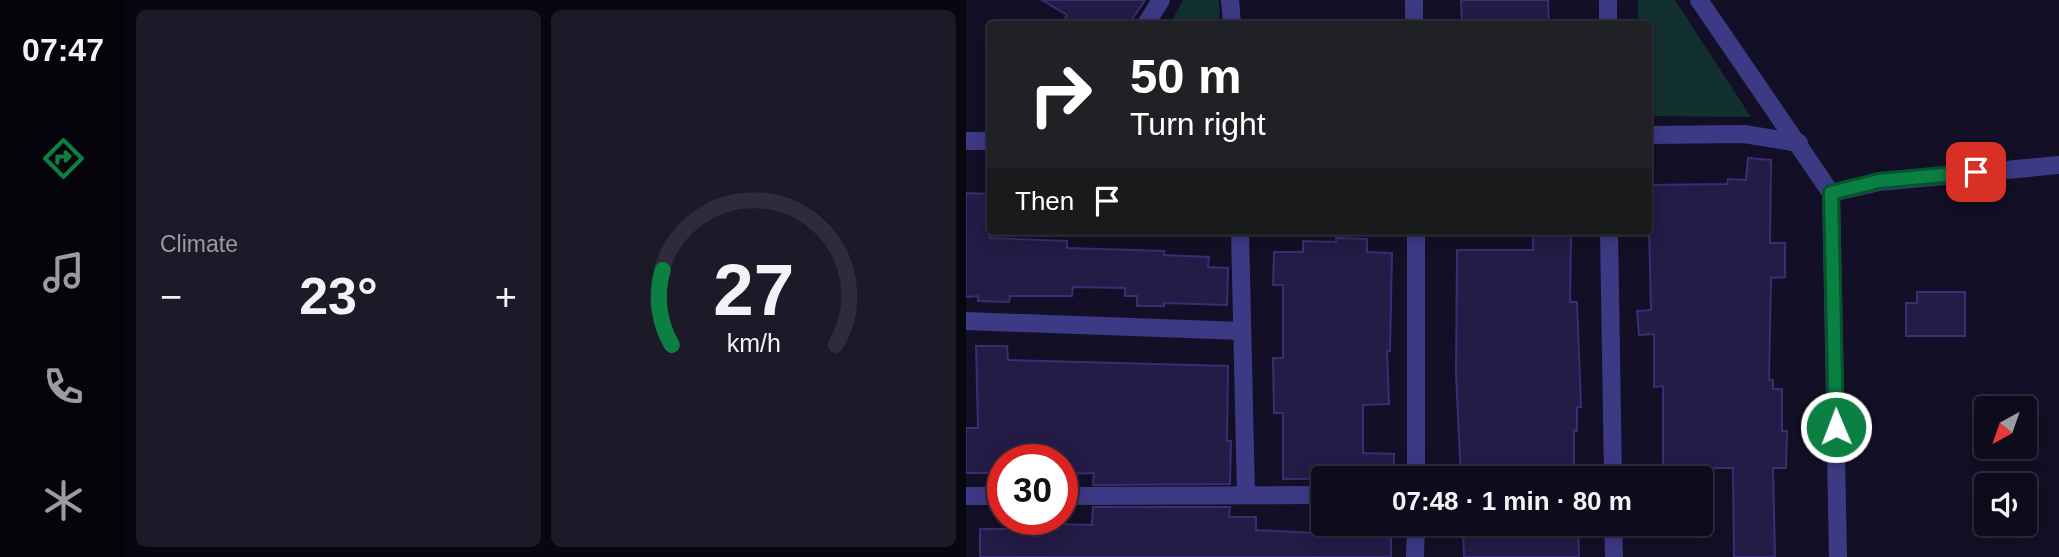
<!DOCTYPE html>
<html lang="en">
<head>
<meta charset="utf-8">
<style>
  body { margin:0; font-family:Arial,sans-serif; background:#1c1929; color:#f1f3f6; height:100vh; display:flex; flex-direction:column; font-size:26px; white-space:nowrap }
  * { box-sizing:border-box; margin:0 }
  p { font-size:23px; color:#9b9ba3 }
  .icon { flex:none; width:38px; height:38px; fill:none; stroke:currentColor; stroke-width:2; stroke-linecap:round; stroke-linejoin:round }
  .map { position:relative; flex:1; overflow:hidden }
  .drawer { display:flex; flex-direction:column; gap:10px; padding:10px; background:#08060f; width:840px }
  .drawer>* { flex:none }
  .hud { position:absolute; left:21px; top:21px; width:665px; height:214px; border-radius:7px; box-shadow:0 4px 18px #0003,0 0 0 2px #2e2b3b; background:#202124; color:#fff; overflow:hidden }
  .needle { width:46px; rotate:220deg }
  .fabs { position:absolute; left:1008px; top:396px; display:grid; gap:14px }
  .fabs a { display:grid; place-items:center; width:63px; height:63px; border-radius:7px; background:#0e0b1c; box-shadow:0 4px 18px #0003,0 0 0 2px #2e2b3b; font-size:35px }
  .speed { position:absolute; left:21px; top:444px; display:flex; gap:14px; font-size:35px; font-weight:700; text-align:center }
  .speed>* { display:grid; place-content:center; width:91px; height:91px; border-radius:50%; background:#0e0b1c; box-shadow:0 4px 18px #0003,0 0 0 2px #2e2b3b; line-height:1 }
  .speed .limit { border:10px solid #d22; background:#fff; color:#111 }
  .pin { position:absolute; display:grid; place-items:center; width:60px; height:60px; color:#fff; margin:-30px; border-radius:14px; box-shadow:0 4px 10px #0006 }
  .me { position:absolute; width:77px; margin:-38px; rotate:359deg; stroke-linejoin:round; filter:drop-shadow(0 0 5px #0008) }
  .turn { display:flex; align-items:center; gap:24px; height:147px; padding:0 28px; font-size:32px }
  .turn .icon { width:91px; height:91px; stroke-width:2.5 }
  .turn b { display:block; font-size:49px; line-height:60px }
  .then { display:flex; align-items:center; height:66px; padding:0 28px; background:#0003; gap:14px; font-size:26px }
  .big { font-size:52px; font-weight:700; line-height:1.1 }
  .drawer .tile { flex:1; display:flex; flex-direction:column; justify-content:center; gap:10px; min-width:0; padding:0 24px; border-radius:10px; background:#1c1929 }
  .drawer .dial { align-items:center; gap:0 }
  .dial svg { height:182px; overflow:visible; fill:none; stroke:#2e2b3b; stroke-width:7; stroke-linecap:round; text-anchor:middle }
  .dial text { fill:#f1f3f6; stroke:none }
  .heat { display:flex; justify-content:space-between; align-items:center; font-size:38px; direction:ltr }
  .drawer .tiles { flex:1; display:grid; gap:10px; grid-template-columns:repeat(2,1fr) }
  .trip { position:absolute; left:345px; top:466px; width:402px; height:70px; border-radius:7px; background:#0e0b1c; box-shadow:0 4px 18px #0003,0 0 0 2px #2e2b3b; font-weight:700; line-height:70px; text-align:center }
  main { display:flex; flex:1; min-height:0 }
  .tabs { display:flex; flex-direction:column; width:126px; justify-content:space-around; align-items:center; background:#06040b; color:#9b9ba3 }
  .tabs .icon { width:49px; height:49px }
  .tabs .current { color:#0b8043 }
  .tabs b { font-size:32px; color:#f1f3f6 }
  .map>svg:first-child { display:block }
  .green { fill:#12302f }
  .building { fill:#241b47; stroke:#3b2d73; stroke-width:2 }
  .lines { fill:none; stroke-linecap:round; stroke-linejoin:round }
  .street { stroke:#3d3a85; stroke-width:18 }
  .route-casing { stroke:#07532c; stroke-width:18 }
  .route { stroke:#0b8043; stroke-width:12 }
</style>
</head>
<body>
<main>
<nav class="tabs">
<b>07:47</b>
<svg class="icon current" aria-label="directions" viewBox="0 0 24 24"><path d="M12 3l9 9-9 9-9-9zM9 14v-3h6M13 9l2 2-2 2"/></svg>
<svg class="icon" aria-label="music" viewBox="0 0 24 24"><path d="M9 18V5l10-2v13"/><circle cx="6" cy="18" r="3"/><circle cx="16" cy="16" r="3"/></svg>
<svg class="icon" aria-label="phone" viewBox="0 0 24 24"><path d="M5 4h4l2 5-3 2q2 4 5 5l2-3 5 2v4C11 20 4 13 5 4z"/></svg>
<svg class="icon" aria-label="climate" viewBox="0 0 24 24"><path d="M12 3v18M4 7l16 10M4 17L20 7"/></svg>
</nav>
<section class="drawer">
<div class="tiles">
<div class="tile"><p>Climate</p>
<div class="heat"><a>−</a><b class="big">23°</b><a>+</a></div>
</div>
<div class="tile dial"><svg viewBox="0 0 100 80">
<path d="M14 69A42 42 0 1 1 86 69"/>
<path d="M14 69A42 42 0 0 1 10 36" stroke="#0b8043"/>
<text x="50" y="56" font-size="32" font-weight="700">27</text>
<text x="50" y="72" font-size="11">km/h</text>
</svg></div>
</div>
</section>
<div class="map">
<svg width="1093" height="557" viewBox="0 0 1093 557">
  <rect width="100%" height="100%" fill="#130f26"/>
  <path class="green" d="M 217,0 L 253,0 L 254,24 L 204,24 Z
    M 672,0 L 709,0 L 785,117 L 683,116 L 682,24 L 672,24 Z"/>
  <path class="building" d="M 76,0 L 179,0 L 163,24 L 96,24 L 101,15 Z
    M 495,0 L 582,0 L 583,24 L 496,24 Z
    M 782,158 L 805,160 L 804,243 L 819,243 L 819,277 L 805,278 L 803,380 L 807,380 L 807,389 L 816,389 L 816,431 L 821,431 L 820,468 L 807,468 L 809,557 L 768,557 L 767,468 L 697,468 L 697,386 L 688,387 L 688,334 L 673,335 L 671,311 L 685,310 L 682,185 L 761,184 L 762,179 L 780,180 Z
    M 0,193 L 24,194 L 24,238 L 101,241 L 101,248 L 198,251 L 198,255 L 243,257 L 242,267 L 262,268 L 261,305 L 198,303 L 198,306 L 171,306 L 171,296 L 159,296 L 159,288 L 107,287 L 106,296 L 44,296 L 43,302 L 12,301 L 12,296 L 0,297 Z
    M 567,235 L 605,235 L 604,302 L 611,302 L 615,407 L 611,407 L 611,431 L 608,430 L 608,478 L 495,478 L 490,375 L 491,250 L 567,250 Z
    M 370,238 L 401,239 L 401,252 L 426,253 L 424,351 L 421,351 L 423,404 L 397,405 L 397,453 L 428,454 L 428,478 L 317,479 L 317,413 L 308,413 L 307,358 L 317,358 L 317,285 L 307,285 L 308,252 L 337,252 L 337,241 L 370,242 Z
    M 951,292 L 999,292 L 999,336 L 940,336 L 940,303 L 951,303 Z
    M 10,346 L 41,346 L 42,360 L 262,366 L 261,441 L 265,441 L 264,484 L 127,485 L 128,473 L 99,474 L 98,460 L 37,460 L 37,473 L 0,473 L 0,428 L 12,428 Z
    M 127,507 L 264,507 L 263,517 L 290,517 L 290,530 L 369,534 L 370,523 L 400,523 L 400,529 L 418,530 L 418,537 L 425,537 L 425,557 L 14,557 L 14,529 L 91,529 L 91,524 L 126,525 Z
    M 512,523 L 612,523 L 613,557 L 498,557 L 497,529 L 512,529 Z"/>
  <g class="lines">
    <path class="street" d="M 264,0 L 266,24
      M 448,0 L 448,24
      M 733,0 L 865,193 L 872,557
      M 180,24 L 195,0
      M 642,24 L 642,0
      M 682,135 L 778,134 L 833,143
      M 0,141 L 24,141
      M 865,193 L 913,182 L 1093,165
      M 274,231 L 280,495
      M 643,231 L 647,478
      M 0,321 L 276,331
      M 450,478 L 450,231
      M 0,496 L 37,496
      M 96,496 L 357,495
      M 647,523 L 648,557
      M 449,557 L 450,523"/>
  </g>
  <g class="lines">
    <g class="route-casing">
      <path id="route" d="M 870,427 L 865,193 L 913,181 L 1010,172"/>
    </g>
    <use href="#route" class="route"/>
  </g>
</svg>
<div class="fabs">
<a><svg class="needle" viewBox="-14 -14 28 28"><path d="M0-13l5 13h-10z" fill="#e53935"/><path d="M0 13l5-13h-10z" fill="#9b9ba3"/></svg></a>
<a><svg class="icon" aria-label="sound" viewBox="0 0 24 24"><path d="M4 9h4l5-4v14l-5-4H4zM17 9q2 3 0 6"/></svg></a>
</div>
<div class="speed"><div class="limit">30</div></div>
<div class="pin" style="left:1010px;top:172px;background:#d93025"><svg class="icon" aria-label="arrive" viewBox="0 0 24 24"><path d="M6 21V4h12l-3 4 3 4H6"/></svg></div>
<svg class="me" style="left:870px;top:427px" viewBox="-20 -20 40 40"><circle r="17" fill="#0b8043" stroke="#fff" stroke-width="3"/><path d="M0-11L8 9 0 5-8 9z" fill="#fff"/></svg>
<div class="trip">07:48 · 1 min · 80 m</div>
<div class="hud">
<div class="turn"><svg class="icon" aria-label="right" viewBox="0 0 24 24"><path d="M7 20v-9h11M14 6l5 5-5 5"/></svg><div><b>50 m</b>Turn right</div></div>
<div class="then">Then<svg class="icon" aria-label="arrive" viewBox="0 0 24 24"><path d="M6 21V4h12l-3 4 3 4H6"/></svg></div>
</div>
</div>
</main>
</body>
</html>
